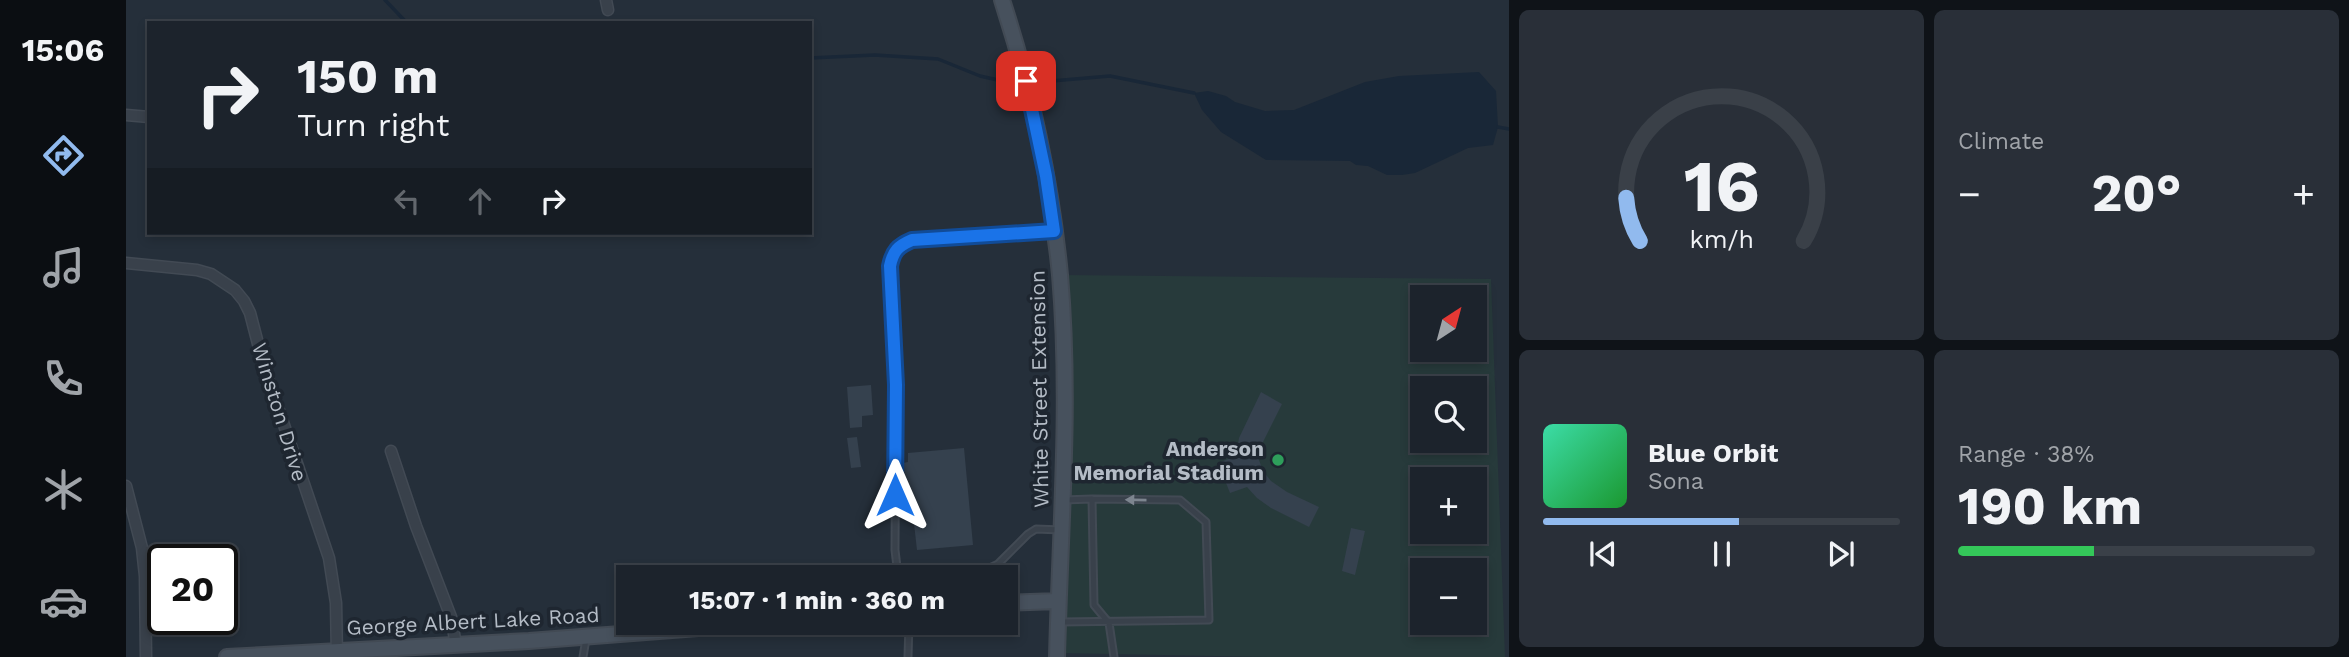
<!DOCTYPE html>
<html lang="en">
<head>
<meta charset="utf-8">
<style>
  body { margin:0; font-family:"Work Sans",sans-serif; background:#292f38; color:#f1f3f6; height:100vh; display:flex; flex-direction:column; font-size:26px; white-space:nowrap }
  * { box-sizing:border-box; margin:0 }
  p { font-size:23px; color:#a0a4a9 }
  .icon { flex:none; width:38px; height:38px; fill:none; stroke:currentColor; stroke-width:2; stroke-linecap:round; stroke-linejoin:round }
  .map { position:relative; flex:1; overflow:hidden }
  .details { display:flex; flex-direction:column; gap:10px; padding:10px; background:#0f1318; width:840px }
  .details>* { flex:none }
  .guide { position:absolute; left:21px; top:21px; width:665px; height:214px; border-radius:0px; box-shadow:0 4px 10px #0003,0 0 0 2px #3a4048; background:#1c232c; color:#f1f3f6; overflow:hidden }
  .needle { width:46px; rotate:36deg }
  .fabs { position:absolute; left:1284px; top:285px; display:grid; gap:14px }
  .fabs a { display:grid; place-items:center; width:77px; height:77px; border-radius:0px; background:#1c232c; box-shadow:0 4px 10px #0003,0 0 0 2px #3a4048; font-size:35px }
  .speed { position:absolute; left:21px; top:544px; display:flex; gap:14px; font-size:35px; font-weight:700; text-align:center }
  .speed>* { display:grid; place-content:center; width:91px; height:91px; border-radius:50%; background:#1c232c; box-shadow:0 4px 10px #0003,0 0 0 2px #3a4048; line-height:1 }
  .speed .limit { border:4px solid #111; border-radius:10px; background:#fff; color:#111 }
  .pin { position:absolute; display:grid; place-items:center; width:60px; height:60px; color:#fff; margin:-30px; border-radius:14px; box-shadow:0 4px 10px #0006 }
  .me { position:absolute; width:77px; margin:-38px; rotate:0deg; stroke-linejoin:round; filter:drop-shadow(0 0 5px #0008) }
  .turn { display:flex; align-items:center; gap:24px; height:147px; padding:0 35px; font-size:32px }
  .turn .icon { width:91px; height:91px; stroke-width:2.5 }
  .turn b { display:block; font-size:49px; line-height:60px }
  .lanes { display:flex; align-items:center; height:66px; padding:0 35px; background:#0003; justify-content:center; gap:35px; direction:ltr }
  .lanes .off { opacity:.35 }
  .big { font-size:52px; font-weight:700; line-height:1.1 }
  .details .card { flex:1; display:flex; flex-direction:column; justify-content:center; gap:10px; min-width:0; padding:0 24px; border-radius:10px; background:#292f38 }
  .details .dial { align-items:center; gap:0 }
  .dial svg { height:182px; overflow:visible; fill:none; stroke:#3a4048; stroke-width:7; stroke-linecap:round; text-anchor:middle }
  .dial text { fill:#f1f3f6; stroke:none }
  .song { display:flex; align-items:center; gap:21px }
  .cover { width:84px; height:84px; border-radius:10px; background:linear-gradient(135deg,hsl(160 70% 55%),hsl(130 70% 35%)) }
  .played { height:7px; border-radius:4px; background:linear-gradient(90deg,#91baee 55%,#3a4048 55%) }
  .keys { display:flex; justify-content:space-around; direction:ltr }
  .heat { display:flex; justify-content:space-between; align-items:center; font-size:38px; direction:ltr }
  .charge { height:10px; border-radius:5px; background:linear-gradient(90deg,#34c759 38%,#3a4048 0) }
  .details .tiles { flex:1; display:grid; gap:10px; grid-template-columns:repeat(2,1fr) }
  .trip { position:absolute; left:490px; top:565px; width:402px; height:70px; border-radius:0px; background:#1c232c; box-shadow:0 4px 10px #0003,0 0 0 2px #3a4048; font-weight:700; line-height:70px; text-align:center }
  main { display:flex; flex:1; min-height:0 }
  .menu { display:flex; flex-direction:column; width:126px; justify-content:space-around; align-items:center; background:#0b0e12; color:#a0a4a9 }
  .menu .icon { width:49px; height:49px }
  .menu .on { color:#91baee }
  .menu b { font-size:32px; color:#f1f3f6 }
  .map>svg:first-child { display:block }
  .green { fill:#273a3b; fill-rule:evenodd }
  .water { fill:#192737 }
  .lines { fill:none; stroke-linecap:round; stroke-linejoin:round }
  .stream { stroke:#192737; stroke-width:3.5 }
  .building { fill:#35414e }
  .lane-casing { stroke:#424a54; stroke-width:9 }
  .street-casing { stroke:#424a54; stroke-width:13 }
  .secondary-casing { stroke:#424a54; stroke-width:18 }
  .lane { stroke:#39414b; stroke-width:5 }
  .street { stroke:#39414b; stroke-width:10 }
  .secondary { stroke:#47515d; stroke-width:14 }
  .oneway { fill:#7d858f }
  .route-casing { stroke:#114b97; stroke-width:18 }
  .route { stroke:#1a73e8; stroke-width:12 }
  .leisure-dot { fill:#2e9e5b; stroke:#1e2630; stroke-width:2.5 }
  .labels { text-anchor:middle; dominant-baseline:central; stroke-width:7; stroke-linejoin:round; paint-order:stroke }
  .street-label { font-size:21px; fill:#b4bcc6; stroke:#1e2630 }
  .poi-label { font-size:21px; font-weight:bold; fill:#b4bcc6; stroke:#1e2630; text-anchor:end }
</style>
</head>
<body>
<main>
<nav class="menu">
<b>15:06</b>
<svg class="icon on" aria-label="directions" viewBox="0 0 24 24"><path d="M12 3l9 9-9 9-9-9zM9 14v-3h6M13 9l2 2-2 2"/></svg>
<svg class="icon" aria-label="music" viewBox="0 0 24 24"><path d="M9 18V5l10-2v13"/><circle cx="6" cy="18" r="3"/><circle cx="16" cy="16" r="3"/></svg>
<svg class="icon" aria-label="phone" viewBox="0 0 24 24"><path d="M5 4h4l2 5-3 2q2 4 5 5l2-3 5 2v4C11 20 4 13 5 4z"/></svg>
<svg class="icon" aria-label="climate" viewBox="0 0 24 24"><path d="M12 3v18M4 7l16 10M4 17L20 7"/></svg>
<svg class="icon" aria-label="car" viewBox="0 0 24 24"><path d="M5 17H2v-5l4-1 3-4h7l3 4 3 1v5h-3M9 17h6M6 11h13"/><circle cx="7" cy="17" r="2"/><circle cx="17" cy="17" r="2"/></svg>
</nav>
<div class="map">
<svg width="1383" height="657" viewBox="0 0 1383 657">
  <rect width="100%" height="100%" fill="#252f3a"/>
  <path class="green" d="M 934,275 L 1365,279 L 1379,657 L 1141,657 L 931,653 ZM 1297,298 L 1349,298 L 1349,350 L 1297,350 ZM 1297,388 L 1349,388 L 1349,441 L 1297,441 ZM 1297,480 L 1349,480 L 1349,532 L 1297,532 ZM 1297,570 L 1349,570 L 1349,623 L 1297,623 Z"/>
  <path class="water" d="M 1353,72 L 1370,91 L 1372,127 L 1367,145 L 1342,148 L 1289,173 L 1276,175 L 1261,175 L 1242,166 L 1230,165 L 1224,161 L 1140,160 L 1095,132 L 1076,110 L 1068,93 L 1082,91 L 1100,96 L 1109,102 L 1139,111 L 1168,110 L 1239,82 L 1273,76 Z"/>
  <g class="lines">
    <path class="stream" d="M 259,0 L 281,23
      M 684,58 L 749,55 L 812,59 L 854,76 L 885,83
      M 914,82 L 984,76 L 1068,93
      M 1372,127 L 1383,129"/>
  </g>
  <path class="building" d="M 745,385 L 747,415 L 736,416 L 736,427 L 724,428 L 721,387 Z
    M 1135,392 L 1156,404 L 1134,448 L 1133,460 L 1137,471 L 1145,481 L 1161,492 L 1193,507 L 1183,527 L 1145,508 L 1131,498 L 1121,487 L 1104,493 L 1092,463 L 1110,456 L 1113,438 Z
    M 731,437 L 735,467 L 725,468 L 721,438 Z
    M 838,448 L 847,545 L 791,550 L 787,515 L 782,516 L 777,463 L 782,462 L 782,453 Z
    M 1225,528 L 1239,531 L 1229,575 L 1216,571 Z"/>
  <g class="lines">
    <g class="lane-casing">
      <path id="lane" d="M 937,500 L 966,499 L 968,605 L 983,623 L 988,657
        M 784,577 L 771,567 L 769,550 L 770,385 L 764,266 C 767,251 772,246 786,240 L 928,231
        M 783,578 L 791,574 L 859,570 L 872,564 L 902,534 L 910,529 L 935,530
        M 935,622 L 1083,620 L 1080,522 L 1054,500 L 966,499
        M 457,657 L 460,639
        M 782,657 L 783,623"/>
    </g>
    <g class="street-casing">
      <path id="street" d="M 480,0 L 482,10
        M 0,115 L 23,117
        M 0,263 L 71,270 L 85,274 L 109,290 L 118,301 L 124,313 L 137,363 L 203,558 L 210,603 L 211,657
        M 265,451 L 290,526 L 325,617 L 330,645
        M 0,486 L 16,548 L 19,576 L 20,657"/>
    </g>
    <g class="secondary-casing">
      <path id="secondary" d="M 876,0 C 905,89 925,182 934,275 C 945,403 934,530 931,657
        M 880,603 L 932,601
        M 101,657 L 403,641 L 638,623"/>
    </g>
    <use href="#lane" class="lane"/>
    <use href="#street" class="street"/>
    <use href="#secondary" class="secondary"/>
  </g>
  <defs><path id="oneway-solid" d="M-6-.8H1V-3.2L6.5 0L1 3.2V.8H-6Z" transform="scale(1.75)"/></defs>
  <use class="oneway" href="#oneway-solid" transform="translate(1010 500) rotate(-179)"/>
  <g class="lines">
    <g class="route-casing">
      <path id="route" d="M 769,495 L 770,385 L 764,266 C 767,251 772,246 786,240 L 928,231 L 920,176 L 900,81"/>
    </g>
    <use href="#route" class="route"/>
  </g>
  <circle class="leisure-dot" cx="1152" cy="460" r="7"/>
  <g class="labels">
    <g class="street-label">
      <text transform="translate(913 389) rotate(-91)">White Street Extension</text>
      <text transform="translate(154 412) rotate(73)">Winston Drive</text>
      <text transform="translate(347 621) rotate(-3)">George Albert Lake Road</text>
    </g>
    <g class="poi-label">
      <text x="1138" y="448">Anderson<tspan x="1138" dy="24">Memorial Stadium</tspan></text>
    </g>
  </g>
</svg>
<div class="fabs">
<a><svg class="needle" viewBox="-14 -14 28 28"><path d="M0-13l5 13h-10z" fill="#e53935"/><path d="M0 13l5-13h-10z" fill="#a0a4a9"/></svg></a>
<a><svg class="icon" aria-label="search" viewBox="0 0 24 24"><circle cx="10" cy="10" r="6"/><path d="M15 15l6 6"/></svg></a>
<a>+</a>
<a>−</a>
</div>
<div class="speed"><div class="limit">20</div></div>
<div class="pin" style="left:900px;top:81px;background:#d93025"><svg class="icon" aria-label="arrive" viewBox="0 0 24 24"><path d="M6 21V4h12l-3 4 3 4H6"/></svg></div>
<svg class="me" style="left:769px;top:495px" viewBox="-20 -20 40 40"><path d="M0-17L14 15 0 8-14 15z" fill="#1a73e8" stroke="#fff" stroke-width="4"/></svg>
<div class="trip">15:07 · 1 min · 360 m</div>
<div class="guide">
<div class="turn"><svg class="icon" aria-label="right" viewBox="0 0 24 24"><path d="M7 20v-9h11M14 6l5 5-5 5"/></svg><div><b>150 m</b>Turn right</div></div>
<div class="lanes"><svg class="icon off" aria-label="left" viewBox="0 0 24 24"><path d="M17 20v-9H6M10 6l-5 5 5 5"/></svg><svg class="icon off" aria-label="ahead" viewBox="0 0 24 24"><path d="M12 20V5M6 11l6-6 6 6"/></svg><svg class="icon" aria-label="right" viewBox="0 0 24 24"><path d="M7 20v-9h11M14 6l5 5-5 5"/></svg></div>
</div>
</div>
<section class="details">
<div class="tiles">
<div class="card dial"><svg viewBox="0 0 100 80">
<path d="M14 69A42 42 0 1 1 86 69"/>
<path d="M14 69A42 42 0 0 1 8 50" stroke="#91baee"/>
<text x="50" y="56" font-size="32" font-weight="700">16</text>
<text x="50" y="72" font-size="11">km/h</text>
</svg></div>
<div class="card"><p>Climate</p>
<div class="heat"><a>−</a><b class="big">20°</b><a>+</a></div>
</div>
<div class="card">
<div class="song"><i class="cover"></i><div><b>Blue Orbit</b><p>Sona</p></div></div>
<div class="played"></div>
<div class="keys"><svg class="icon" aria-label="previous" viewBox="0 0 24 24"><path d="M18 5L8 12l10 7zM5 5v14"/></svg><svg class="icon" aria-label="pause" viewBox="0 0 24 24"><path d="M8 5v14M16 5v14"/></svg><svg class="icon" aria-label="next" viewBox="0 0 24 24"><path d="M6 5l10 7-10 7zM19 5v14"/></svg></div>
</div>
<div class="card"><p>Range · 38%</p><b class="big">190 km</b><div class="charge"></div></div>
</div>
</section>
</main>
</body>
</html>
